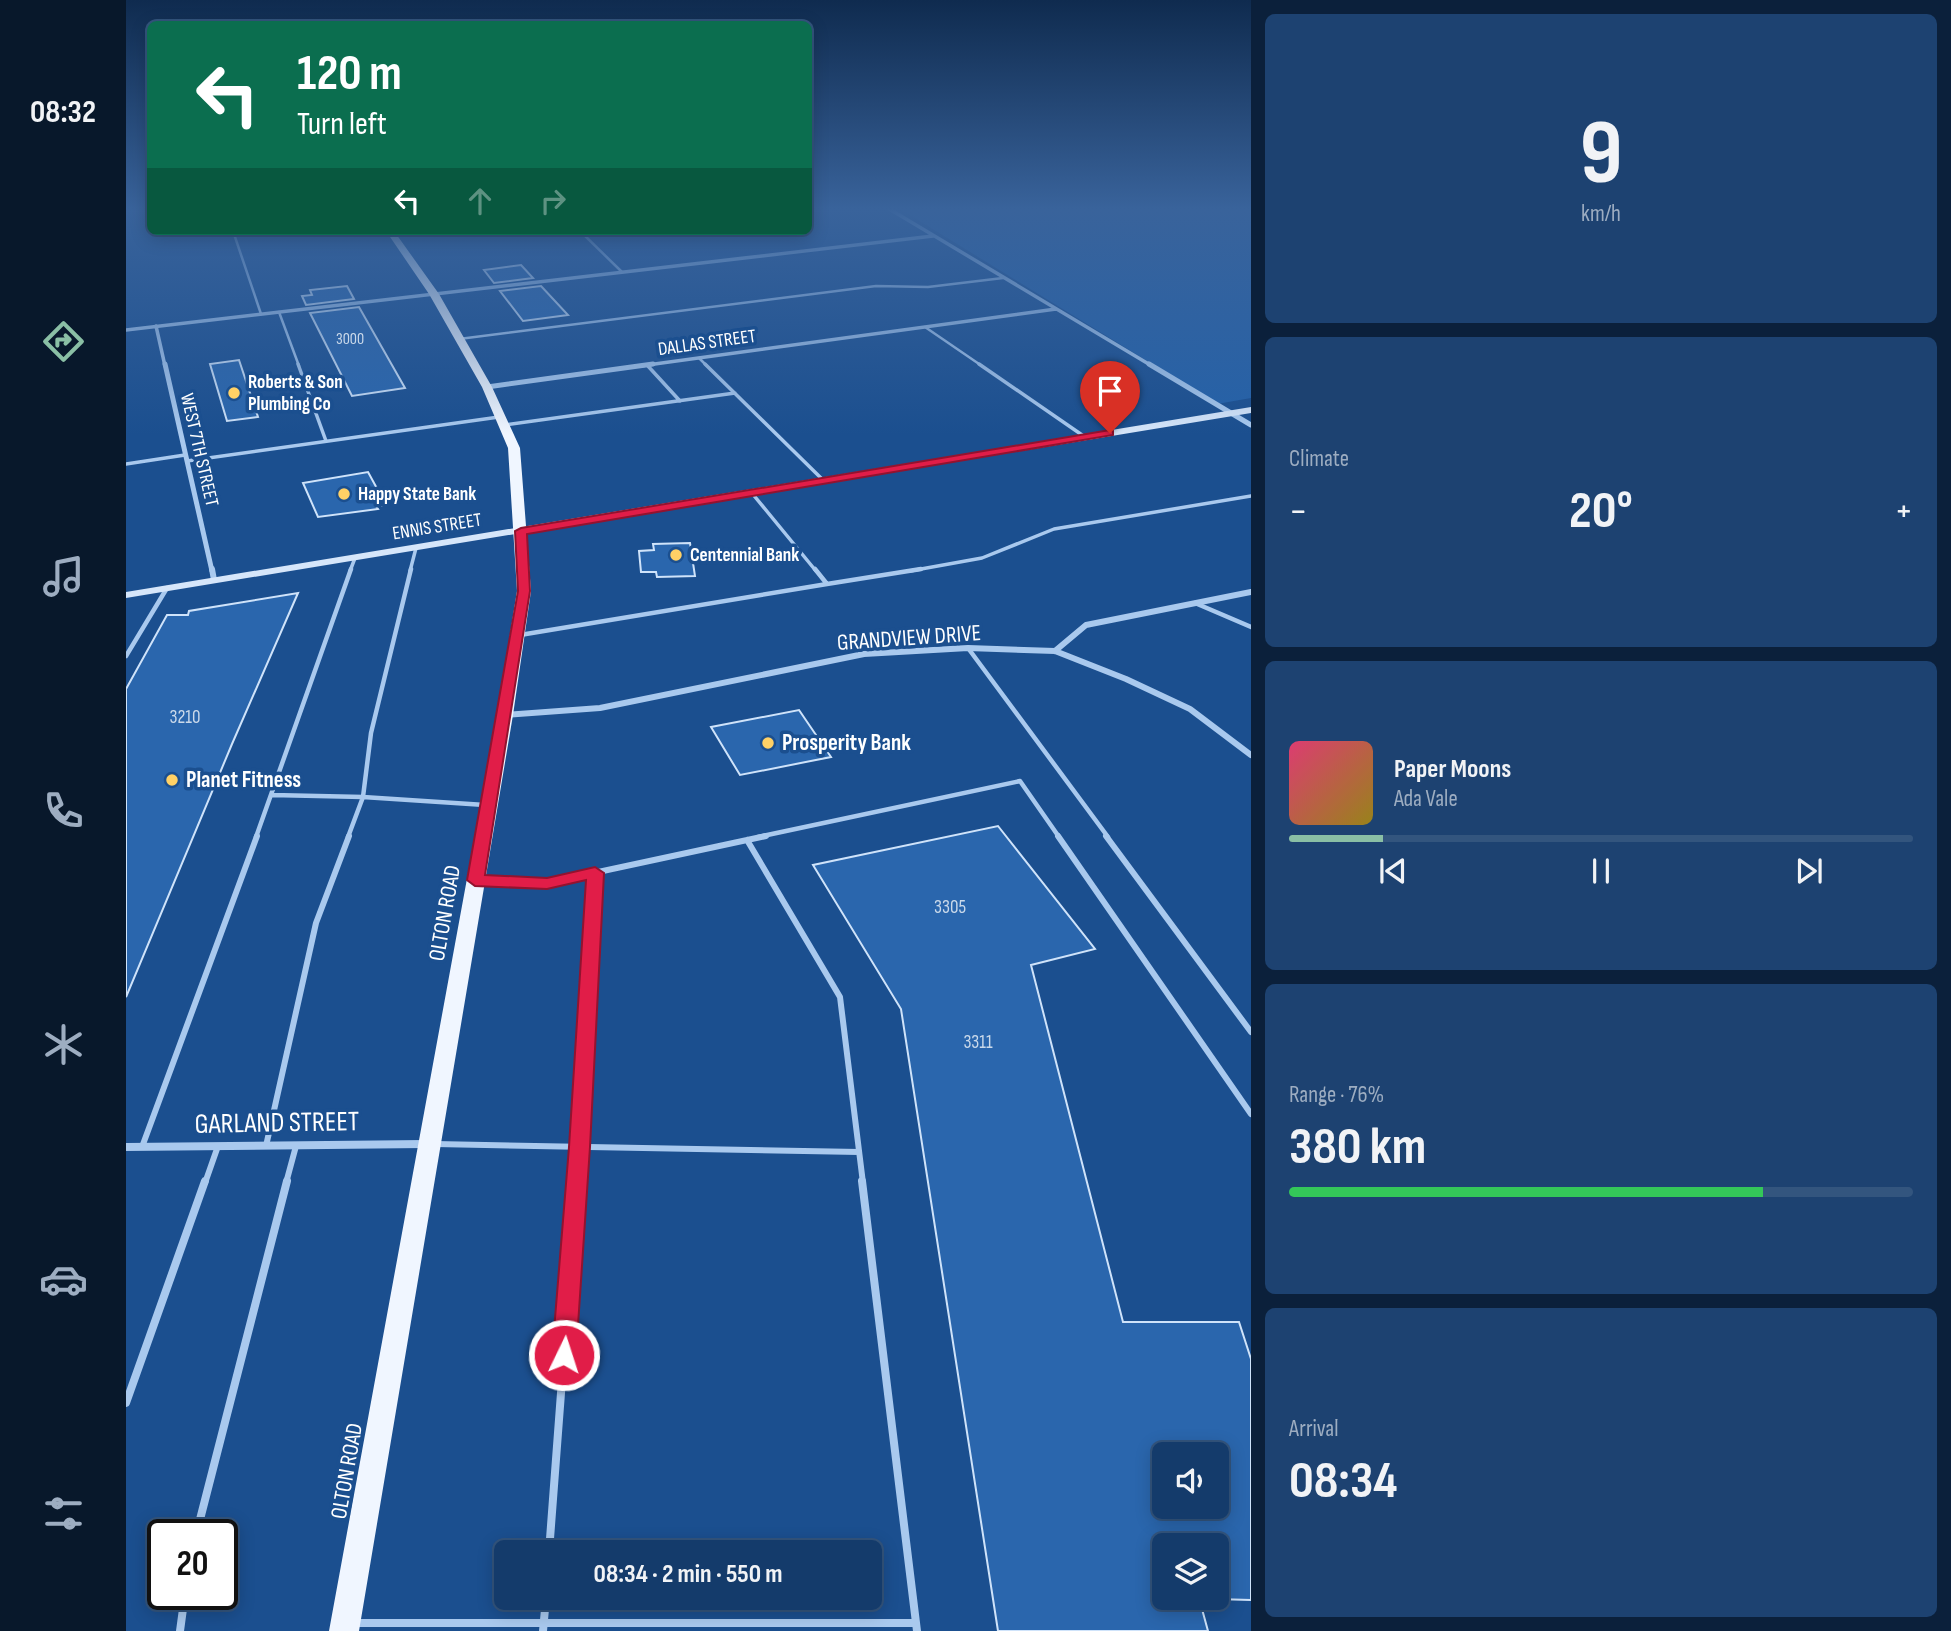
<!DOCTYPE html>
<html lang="en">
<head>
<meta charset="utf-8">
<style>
  body { margin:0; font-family:"Sofia Sans Condensed",sans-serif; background:#1d4271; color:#f1f3f6; height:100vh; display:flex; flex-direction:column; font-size:26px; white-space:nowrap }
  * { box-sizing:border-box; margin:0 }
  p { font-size:23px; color:#9dadc1 }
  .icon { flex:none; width:38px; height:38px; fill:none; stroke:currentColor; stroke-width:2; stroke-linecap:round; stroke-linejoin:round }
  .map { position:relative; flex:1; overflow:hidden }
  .panel { display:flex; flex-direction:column; gap:14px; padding:14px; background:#0b203b; width:700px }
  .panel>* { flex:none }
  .banner { position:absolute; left:21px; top:21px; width:665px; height:214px; border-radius:10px; box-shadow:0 4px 18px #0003,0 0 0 2px #33557e; background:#0b6e4f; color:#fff; overflow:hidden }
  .buttons { position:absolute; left:1026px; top:1442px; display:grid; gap:14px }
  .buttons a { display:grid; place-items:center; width:77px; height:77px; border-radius:10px; background:#143b6b; box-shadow:0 4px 18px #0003,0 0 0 2px #33557e; font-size:35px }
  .speed { position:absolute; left:21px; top:1519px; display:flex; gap:14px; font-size:35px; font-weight:700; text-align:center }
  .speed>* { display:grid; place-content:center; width:91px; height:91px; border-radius:50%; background:#143b6b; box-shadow:0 4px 18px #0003,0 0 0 2px #33557e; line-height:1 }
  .speed .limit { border:4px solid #111; border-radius:10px; background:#fff; color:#111 }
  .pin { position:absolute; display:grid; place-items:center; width:60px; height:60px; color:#fff; margin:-72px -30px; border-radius:50% 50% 50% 0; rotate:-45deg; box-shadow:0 0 7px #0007 }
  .pin .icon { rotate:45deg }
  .me { position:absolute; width:77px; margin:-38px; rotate:4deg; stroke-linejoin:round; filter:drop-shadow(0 0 5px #0008) }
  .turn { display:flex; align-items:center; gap:24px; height:147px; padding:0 35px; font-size:32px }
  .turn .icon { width:91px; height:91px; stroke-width:2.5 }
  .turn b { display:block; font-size:49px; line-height:60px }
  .lanes { display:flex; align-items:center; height:66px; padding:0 35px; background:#0003; justify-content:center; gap:35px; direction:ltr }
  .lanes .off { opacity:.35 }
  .big { font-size:52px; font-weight:700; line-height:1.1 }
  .panel .card { flex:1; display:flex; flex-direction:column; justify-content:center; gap:10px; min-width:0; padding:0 24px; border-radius:10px; background:#1d4271 }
  .panel .dial { align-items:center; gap:0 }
  .dial b { font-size:91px; line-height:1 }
  .song { display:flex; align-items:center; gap:21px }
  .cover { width:84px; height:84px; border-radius:10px; background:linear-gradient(135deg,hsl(340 70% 55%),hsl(50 70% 35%)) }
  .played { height:7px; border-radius:4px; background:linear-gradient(90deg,#8abfa5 15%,#33557e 15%) }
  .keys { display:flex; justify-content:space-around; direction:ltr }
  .heat { display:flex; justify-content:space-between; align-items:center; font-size:38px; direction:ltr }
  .charge { height:10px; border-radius:5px; background:linear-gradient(90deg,#34c759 76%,#33557e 0) }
  .trip { position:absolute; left:368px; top:1540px; width:388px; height:70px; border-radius:10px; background:#143b6b; box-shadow:0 4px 18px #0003,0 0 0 2px #33557e; font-weight:700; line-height:70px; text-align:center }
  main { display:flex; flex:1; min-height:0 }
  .dock { display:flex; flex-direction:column; width:126px; justify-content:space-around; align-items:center; background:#08182b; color:#9dadc1 }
  .dock .icon { width:49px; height:49px }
  .dock .selected { color:#8abfa5 }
  .dock b { font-size:32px; color:#f1f3f6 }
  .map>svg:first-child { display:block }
  .green { fill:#2461a8 }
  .building { fill:#2a66ad; stroke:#cfe3fa; stroke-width:2; fill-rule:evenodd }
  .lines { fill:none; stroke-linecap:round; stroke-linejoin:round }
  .lane-far4 { stroke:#a9c9ee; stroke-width:2.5 }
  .lane-far3 { stroke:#a9c9ee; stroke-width:3.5 }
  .lane-far2 { stroke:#a9c9ee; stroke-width:4.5 }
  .lane-far1 { stroke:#a9c9ee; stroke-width:6 }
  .lane { stroke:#a9c9ee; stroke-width:8 }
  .street-far3 { stroke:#a9c9ee; stroke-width:3.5 }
  .street-far2 { stroke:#a9c9ee; stroke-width:5 }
  .street-far1 { stroke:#a9c9ee; stroke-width:6 }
  .street { stroke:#a9c9ee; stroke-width:8 }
  .secondary { fill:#d6e6fa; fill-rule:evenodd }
  .primary { fill:#f0f6ff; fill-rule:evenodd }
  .route { fill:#e11d48; stroke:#92132f; stroke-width:2 }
  .poi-dot { fill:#ffd166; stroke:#1b4f8f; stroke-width:2.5 }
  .labels { text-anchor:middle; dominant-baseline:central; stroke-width:7; stroke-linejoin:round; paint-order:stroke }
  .far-number-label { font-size:16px; fill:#cad9ea }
  .far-street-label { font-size:19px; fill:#fff; stroke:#1b4f8f }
  .far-poi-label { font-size:19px; font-weight:bold; fill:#fff; stroke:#1b4f8f; text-anchor:start }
  .number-label { font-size:19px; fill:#cad9ea }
  .street-label { font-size:23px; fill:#fff; stroke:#1b4f8f }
  .poi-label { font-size:23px; font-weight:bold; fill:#fff; stroke:#1b4f8f; text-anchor:start }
  .near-street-label { font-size:28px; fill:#fff; stroke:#1b4f8f }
</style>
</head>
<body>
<main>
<nav class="dock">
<b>08:32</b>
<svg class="icon selected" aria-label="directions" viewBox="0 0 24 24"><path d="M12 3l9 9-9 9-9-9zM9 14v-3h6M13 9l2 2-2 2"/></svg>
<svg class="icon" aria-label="music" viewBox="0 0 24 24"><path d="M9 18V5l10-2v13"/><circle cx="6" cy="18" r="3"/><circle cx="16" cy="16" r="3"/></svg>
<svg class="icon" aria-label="phone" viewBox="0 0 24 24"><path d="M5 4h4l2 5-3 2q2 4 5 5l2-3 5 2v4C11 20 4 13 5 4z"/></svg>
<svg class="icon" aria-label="climate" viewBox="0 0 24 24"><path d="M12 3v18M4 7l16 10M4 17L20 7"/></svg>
<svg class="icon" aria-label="car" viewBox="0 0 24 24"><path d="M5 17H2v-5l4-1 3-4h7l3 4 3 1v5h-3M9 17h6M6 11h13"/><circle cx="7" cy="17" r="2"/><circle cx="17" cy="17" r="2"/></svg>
<svg class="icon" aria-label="filters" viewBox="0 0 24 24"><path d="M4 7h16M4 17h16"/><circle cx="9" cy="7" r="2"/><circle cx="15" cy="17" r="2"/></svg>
</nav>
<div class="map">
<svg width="1125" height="1631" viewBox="0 0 1125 1631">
  <rect width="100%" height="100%" fill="#1b4f8f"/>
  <path class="green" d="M 771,207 L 1125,207 L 1125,398 L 1091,404 Z"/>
  <path class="building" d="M 395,265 L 407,278 L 368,283 L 358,270 Z
    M 221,286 L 228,299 L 180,305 L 176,296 L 186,295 L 184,290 Z
    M 415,286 L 442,315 L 397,321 L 374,291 Z
    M 233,307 L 279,388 L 226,396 L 184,313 Z
    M 113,360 L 132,417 L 101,421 L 84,364 Z
    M 242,472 L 260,505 L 250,506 L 252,509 L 192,517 L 177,483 Z
    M 564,543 L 569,576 L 531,577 L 530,572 L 515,572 L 513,551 L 528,550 L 527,544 Z
    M 172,593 L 106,744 L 0,997 L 0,689 L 41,615 L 62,615 L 63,611 Z
    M 673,710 L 705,757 L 614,775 L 585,727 Z
    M 872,826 L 969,949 L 905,965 L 997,1322 L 1113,1322 L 1125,1359 L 1125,1600 L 1090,1599 L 1090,1545 L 1038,1545 L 1038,1598 L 1073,1598 L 1082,1631 L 872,1631 L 775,1009 L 687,865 ZM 1038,1454 L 1090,1454 L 1090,1507 L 1038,1507 Z"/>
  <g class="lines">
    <path class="lane-far4" d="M 107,231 L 135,314
      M 454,231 L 496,272
      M 153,312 L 173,366
      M 799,327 L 856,366
      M 333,339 L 750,286 L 802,287 L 877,278
      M 573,358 L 581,366"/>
    <path class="lane-far3" d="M 172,364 L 200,441
      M 579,364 L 697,480
      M 853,364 L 959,437
      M 521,365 L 554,401
      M 378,425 L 609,393
      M 61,461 L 373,417
      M 0,464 L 59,455
      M 625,492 L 690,571
      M 224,571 L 229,558
      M 284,571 L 290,548
      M 784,571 L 856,558 L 928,529 L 1125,496"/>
    <path class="lane-far2" d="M 701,584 L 795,569
      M 1069,603 L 1125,627
      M 394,635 L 701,584 L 689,569
      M 842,648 L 982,837
      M 0,656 L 41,588
      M 146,795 L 237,797 L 359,805
      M 130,837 L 225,569
      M 222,837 L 237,797 L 245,733 L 285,569
      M 632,837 L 894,781 L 933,837"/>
    <path class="lane-far1" d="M 932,836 L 1125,1114
      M 980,836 L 1125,1032
      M 621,840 L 714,997 L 737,1183
      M 352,881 L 421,883 L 640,836
      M 309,1144 L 733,1152
      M 140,1146 L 190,923 L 223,836
      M 16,1147 L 131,836
      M 79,1183 L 92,1146
      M 160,1183 L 170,1146
      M 451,1183 L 469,873"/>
    <path class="lane" d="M 736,1181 L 791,1631
      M 0,1403 L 79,1181
      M 70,1535 L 161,1181
      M 423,1552 L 451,1181
      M 230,1623 L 790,1623
      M 54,1631 L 59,1594
      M 417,1631 L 420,1598"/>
    <path class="street-far3" d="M 760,207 L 1026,366
      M 30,326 L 39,366
      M 0,330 L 807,236
      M 514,366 L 930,309"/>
    <path class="street-far2" d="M 39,364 L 86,571
      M 1023,364 L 1125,425
      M 361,387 L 527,364"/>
    <path class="street-far1" d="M 86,569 L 88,580
      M 929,651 L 960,625 L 1125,592
      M 379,715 L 474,708 L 738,654 L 842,648 L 929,651 L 1000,679 L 1064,709 L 1125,755"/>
    <path class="street" d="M 0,1147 L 299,1144"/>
    <path class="secondary" d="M 1125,407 L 1125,413 L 0,598 L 0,592 Z"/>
    <path class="primary" d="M 260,231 L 268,231 L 313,294 L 366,387 L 394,448 L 405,591 L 387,715 L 233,1631 L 203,1631 L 371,715 L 391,591 L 382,448 L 356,387 L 303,294 Z"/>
  </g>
  <linearGradient id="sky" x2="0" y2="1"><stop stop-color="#0f2b4f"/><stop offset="0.48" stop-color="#39639b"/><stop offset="1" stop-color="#39639b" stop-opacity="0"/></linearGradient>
  <rect width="1125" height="435" fill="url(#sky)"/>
  <path class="route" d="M 984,430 L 987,431 L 987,435 L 401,534 L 404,591 L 359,875 L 421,878 L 469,867 L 478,873 L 464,1147 L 450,1355 L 446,1362 L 438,1365 L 430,1362 L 426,1355 L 443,1147 L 460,880 L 421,889 L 349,886 L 341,880 L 392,591 L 389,531 L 395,528 Z"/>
  <g class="poi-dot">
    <circle cx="108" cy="393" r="7"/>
    <circle cx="218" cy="494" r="7"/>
    <circle cx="550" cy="555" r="7"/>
    <circle cx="642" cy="743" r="7"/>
    <circle cx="46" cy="780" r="7"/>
  </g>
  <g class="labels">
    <g class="far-number-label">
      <text x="224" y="339">3000</text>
    </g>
    <g class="far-street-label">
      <text transform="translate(581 343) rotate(-8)">DALLAS STREET</text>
      <text transform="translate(73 450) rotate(77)">WEST 7TH STREET</text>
      <text transform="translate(311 527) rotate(-9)">ENNIS STREET</text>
    </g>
    <g class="far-poi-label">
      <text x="122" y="382">Roberts &amp; Son<tspan x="122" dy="22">Plumbing Co</tspan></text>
      <text x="232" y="494">Happy State Bank</text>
      <text x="564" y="555">Centennial Bank</text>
    </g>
    <g class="number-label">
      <text x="59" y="717">3210</text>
      <text x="824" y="907">3305</text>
      <text x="852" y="1042">3311</text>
    </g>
    <g class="street-label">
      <text transform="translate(783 638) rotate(-4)">GRANDVIEW DRIVE</text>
      <text transform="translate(319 913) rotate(-80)">OLTON ROAD</text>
      <text transform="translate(221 1471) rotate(-80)">OLTON ROAD</text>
    </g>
    <g class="poi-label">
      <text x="656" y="743">Prosperity Bank</text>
      <text x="60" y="780">Planet Fitness</text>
    </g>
    <g class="near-street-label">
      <text transform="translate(151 1123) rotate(-1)">GARLAND STREET</text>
    </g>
  </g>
</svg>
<div class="buttons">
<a><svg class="icon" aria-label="sound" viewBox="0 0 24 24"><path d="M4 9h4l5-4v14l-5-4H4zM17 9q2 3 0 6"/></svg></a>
<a><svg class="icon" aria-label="layers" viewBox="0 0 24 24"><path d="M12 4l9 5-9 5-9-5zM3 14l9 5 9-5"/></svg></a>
</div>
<div class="speed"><div class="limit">20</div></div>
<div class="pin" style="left:984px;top:433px;background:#d93025"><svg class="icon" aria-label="arrive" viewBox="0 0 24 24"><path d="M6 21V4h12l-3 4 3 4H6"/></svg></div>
<svg class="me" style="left:438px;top:1355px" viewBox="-20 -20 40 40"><circle r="17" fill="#e11d48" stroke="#fff" stroke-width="3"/><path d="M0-11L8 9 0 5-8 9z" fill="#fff"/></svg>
<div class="trip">08:34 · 2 min · 550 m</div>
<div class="banner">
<div class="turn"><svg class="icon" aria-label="left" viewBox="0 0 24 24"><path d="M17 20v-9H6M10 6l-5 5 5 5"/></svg><div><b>120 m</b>Turn left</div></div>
<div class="lanes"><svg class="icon" aria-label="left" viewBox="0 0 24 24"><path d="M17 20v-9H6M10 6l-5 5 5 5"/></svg><svg class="icon off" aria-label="ahead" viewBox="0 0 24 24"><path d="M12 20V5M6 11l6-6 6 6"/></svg><svg class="icon off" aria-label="right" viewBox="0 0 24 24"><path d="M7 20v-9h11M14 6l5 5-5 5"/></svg></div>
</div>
</div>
<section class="panel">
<div class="card dial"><b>9</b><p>km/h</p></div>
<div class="card"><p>Climate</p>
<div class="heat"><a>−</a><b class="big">20°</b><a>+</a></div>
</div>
<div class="card">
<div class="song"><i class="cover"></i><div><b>Paper Moons</b><p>Ada Vale</p></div></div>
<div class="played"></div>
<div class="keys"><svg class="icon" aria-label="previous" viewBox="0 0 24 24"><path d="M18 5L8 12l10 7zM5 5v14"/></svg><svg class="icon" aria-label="pause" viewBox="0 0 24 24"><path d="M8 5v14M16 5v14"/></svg><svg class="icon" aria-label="next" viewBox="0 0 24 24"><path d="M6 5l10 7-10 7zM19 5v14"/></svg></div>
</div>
<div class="card"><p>Range · 76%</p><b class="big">380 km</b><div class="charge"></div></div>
<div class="card"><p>Arrival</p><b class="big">08:34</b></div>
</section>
</main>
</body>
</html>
